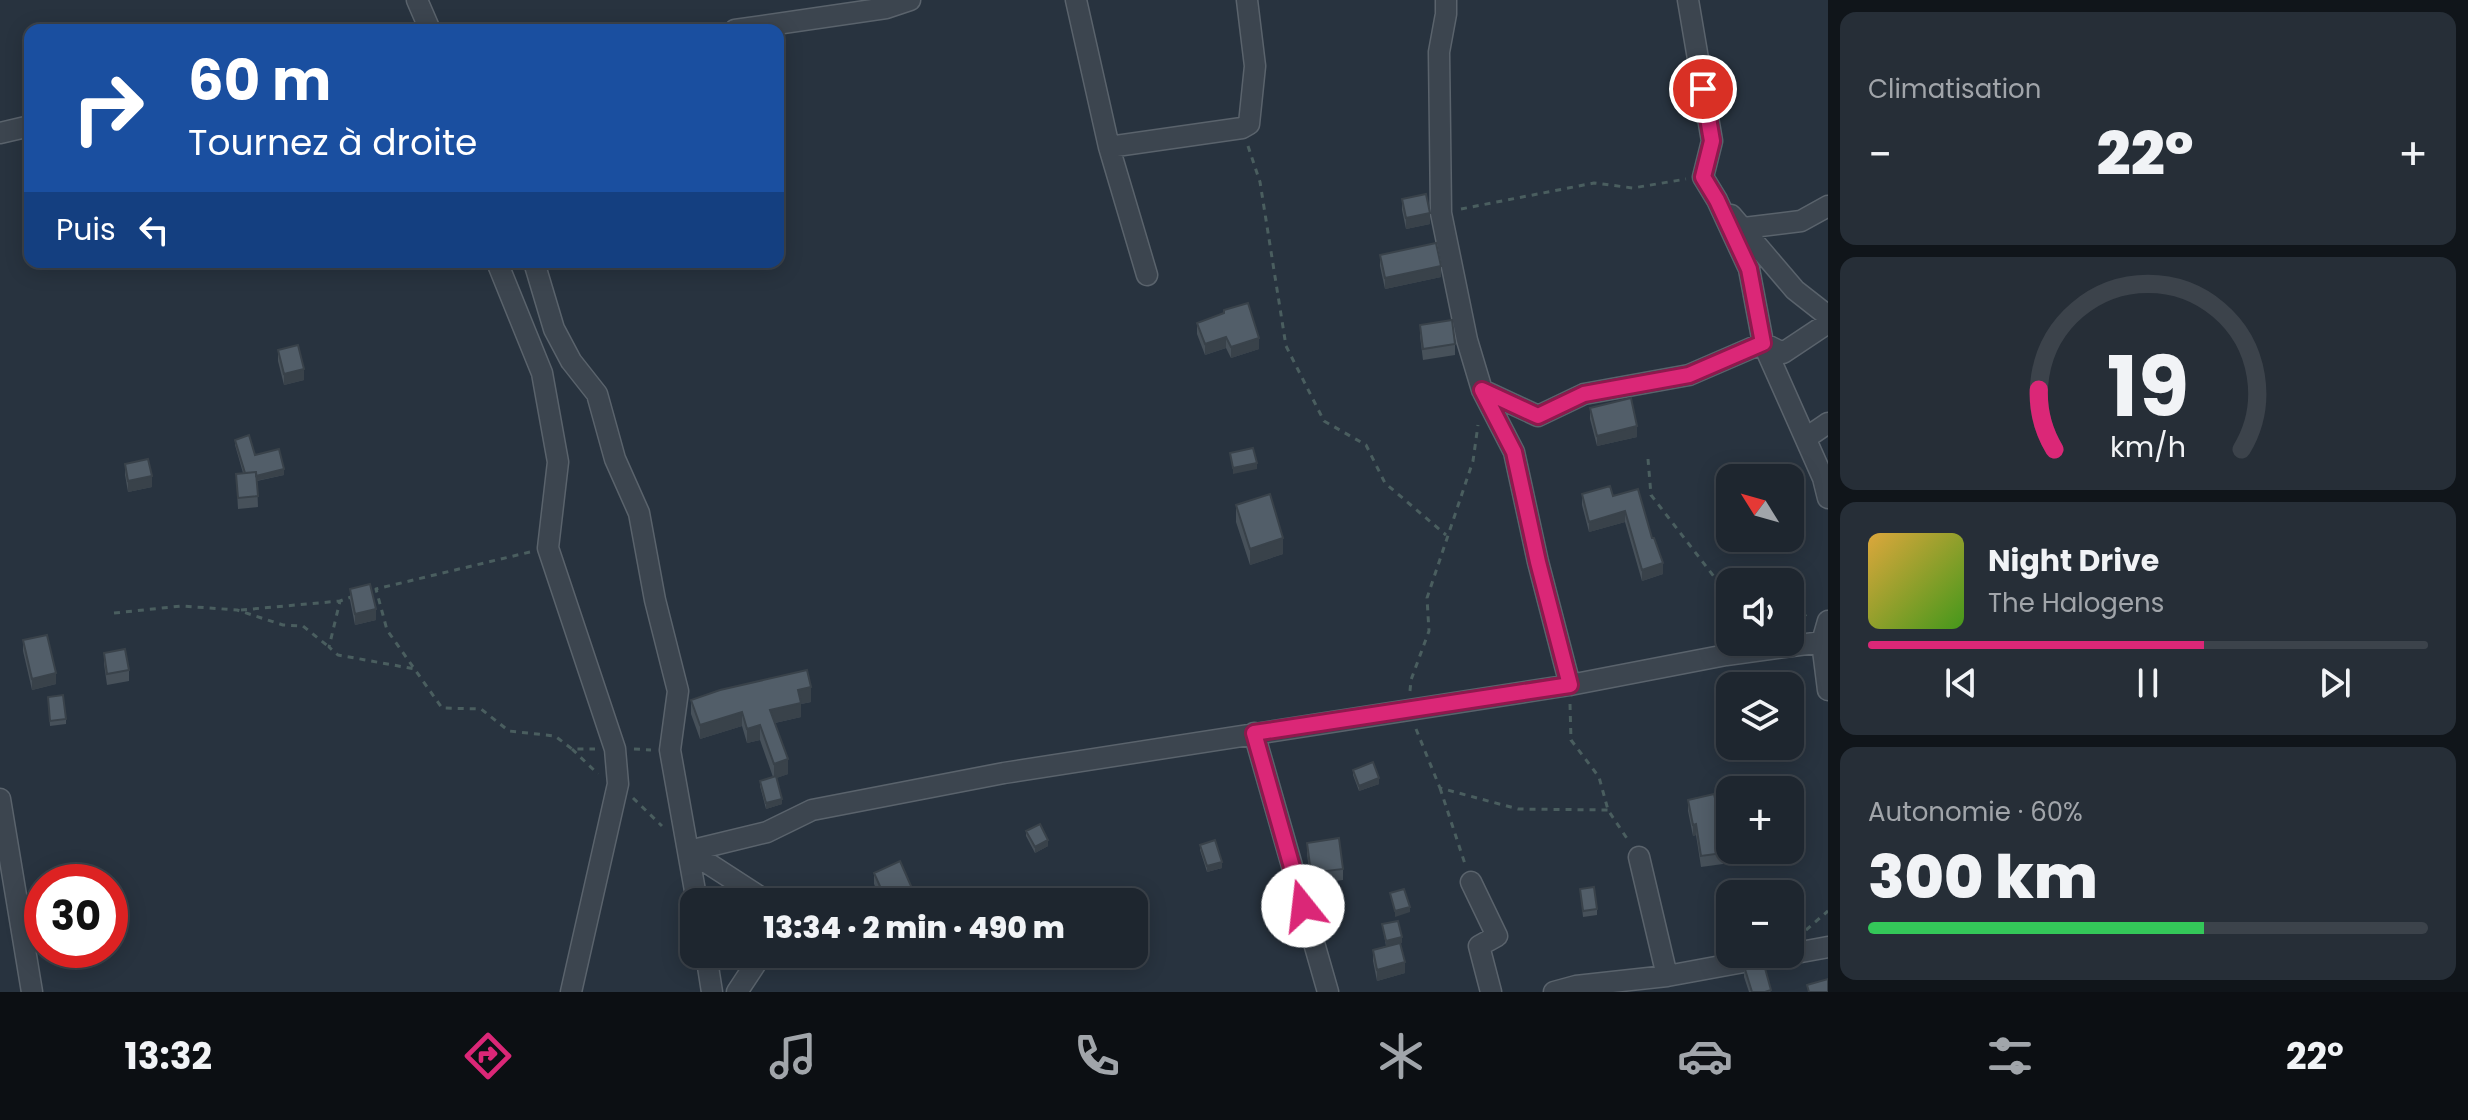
<!DOCTYPE html>
<html lang="fr">
<head>
<meta charset="utf-8">
<style>
  body { margin:0; font-family:Poppins,sans-serif; background:#262e37; color:#f1f3f6; height:100vh; display:flex; flex-direction:column; font-size:30px; white-space:nowrap }
  * { box-sizing:border-box; margin:0 }
  p { font-size:26px; color:#a1a5aa }
  .icon { flex:none; width:44px; height:44px; fill:none; stroke:currentColor; stroke-width:2; stroke-linecap:round; stroke-linejoin:round }
  .map { position:relative; flex:1; overflow:hidden }
  .drawer { display:flex; flex-direction:column; gap:12px; padding:12px; background:#10151a; width:640px }
  .drawer>* { flex:none }
  .hud { position:absolute; left:24px; top:24px; width:760px; height:244px; border-radius:16px; box-shadow:0 4px 20px #0003,0 0 0 2px #3c434b; background:#1a4fa0; color:#fff; overflow:hidden }
  .needle { width:52px; rotate:307deg }
  .tools { position:absolute; left:1716px; top:464px; display:grid; gap:16px }
  .tools a { display:grid; place-items:center; width:88px; height:88px; border-radius:16px; background:#1e262f; box-shadow:0 4px 20px #0003,0 0 0 2px #3c434b; font-size:40px }
  .speed { position:absolute; left:24px; top:864px; display:flex; gap:16px; font-size:40px; font-weight:700; text-align:center }
  .speed>* { display:grid; place-content:center; width:104px; height:104px; border-radius:50%; background:#1e262f; box-shadow:0 4px 20px #0003,0 0 0 2px #3c434b; line-height:1 }
  .speed .limit { border:12px solid #d22; background:#fff; color:#111 }
  .pin { position:absolute; display:grid; place-items:center; width:68px; height:68px; color:#fff; margin:-34px; border:4px solid #fff; border-radius:50%; box-shadow:0 2px 8px #0007 }
  .me { position:absolute; width:88px; margin:-44px; rotate:344deg; stroke-linejoin:round; filter:drop-shadow(0 0 6px #0008) }
  .turn { display:flex; align-items:center; gap:28px; height:168px; padding:0 32px; font-size:36px }
  .turn .icon { width:104px; height:104px; stroke-width:2.5 }
  .turn b { display:block; font-size:56px; line-height:68px }
  .then { display:flex; align-items:center; height:76px; padding:0 32px; background:#0003; gap:16px; font-size:30px }
  .big { font-size:60px; font-weight:800; line-height:1.1 }
  .drawer .card { flex:1; display:flex; flex-direction:column; justify-content:center; gap:12px; min-width:0; padding:0 28px; border-radius:16px; background:#262e37 }
  .drawer .dial { align-items:center; gap:0 }
  .dial svg { height:208px; overflow:visible; fill:none; stroke:#3c434b; stroke-width:7; stroke-linecap:round; text-anchor:middle }
  .dial text { fill:#f1f3f6; stroke:none }
  .song { display:flex; align-items:center; gap:24px }
  .cover { width:96px; height:96px; border-radius:12px; background:linear-gradient(135deg,hsl(40 70% 55%),hsl(100 70% 35%)) }
  .played { height:8px; border-radius:4px; background:linear-gradient(90deg,#db2777 60%,#3c434b 60%) }
  .keys { display:flex; justify-content:space-around; direction:ltr }
  .heat { display:flex; justify-content:space-between; align-items:center; font-size:44px; direction:ltr }
  .charge { height:12px; border-radius:6px; background:linear-gradient(90deg,#34c759 60%,#3c434b 0) }
  .trip { position:absolute; left:680px; top:888px; width:468px; height:80px; border-radius:16px; background:#1e262f; box-shadow:0 4px 20px #0003,0 0 0 2px #3c434b; font-weight:800; line-height:80px; text-align:center }
  .tabs { display:flex; height:128px; justify-content:space-around; align-items:center; background:#0c0f13; color:#a1a5aa }
  .tabs .icon { width:56px; height:56px }
  .tabs .on { color:#db2777 }
  .tabs b { font-size:36px; color:#f1f3f6 }
  main { display:flex; flex:1; min-height:0 }
  .map>svg:first-child { display:block }
  .lines { fill:none; stroke-linecap:round; stroke-linejoin:round }
  .minor-casing { stroke:#5a636c; stroke-width:23 }
  .path { stroke:#4a5e5f; stroke-width:3; stroke-dasharray:6 6; stroke-linecap:butt }
  .minor { stroke:#3c454f; stroke-width:20 }
  .wall { fill:#47515a }
  .shaded-wall { fill:#39424a }
  .building { fill:#525e69; stroke:#39424a; stroke-width:2 }
  .route-casing { stroke:#8e194d; stroke-width:20 }
  .route { stroke:#db2777; stroke-width:14 }
</style>
</head>
<body>
<main>
<div class="map">
<svg width="1828" height="992" viewBox="0 0 1828 992">
  <rect width="100%" height="100%" fill="#28333f"/>
  <g class="lines">
    <g class="minor-casing">
      <path id="minor" d="M 417,0 L 430,30
        M 1076,0 L 1109,147 L 1147,275
        M 1446,0 L 1446,14 L 1439,52 L 1441,213 L 1467,340 L 1482,390 L 1514,452 L 1538,562 L 1570,685
        M 1688,0 L 1712,141 L 1703,177 L 1717,200 L 1749,269 L 1763,343 L 1823,478 L 1828,498
        M 735,30 L 886,8 L 910,0
        M 0,133 L 30,126
        M 1109,147 L 1242,128 L 1249,124 L 1255,66 L 1247,0
        M 1731,215 L 1795,290 L 1828,316
        M 1744,228 L 1801,221 L 1828,206
        M 497,262 L 542,373 L 558,462 L 548,548 L 615,749 L 618,784 L 571,992
        M 534,262 L 554,329 L 571,361 L 597,394 L 615,459 L 639,513 L 655,600 L 678,691 L 670,750 L 697,902
        M 1482,390 L 1538,416 L 1584,394 L 1689,375 L 1763,343 L 1783,353 L 1828,323
        M 1806,438 L 1828,423
        M 1828,621 L 1822,642 L 1828,690
        M 1254,733 L 1328,992
        M 0,799 L 32,992
        M 689,851 L 767,832 L 812,810 L 1004,773 L 1570,685 L 1726,655 L 1822,642
        M 689,851 L 768,902
        M 1639,857 L 1667,976
        M 1471,882 L 1497,936 L 1479,946 L 1491,992
        M 706,954 L 712,992
        M 1790,954 L 1828,947
        M 737,992 L 762,954
        M 1554,992 L 1576,986 L 1667,976 L 1787,954"/>
    </g>
    <path class="path" d="M 1248,146 L 1260,182 L 1286,346 L 1324,421 L 1366,445 L 1385,483 L 1446,535
      M 1461,209 L 1594,183 L 1633,188 L 1686,179
      M 1648,459 L 1651,495 L 1722,587 L 1730,590
      M 530,552 L 376,589 L 387,630 L 442,708 L 481,709 L 509,731 L 555,736 L 572,749 L 595,749
      M 354,596 L 340,601 L 329,647 L 338,655 L 415,669
      M 1790,609 L 1804,614 L 1807,618
      M 241,610 L 340,601
      M 114,613 L 182,606 L 237,610 L 283,625 L 303,626 L 329,647
      M 1410,691 L 1411,680 L 1429,631 L 1427,598 L 1473,461 L 1478,425
      M 1570,704 L 1571,740 L 1599,777 L 1608,810 L 1628,840
      M 1416,729 L 1440,788 L 1518,809 L 1608,810
      M 572,749 L 598,774
      M 634,749 L 651,750
      M 1440,788 L 1465,864
      M 633,798 L 662,826
      M 1806,930 L 1828,911"/>
    <use href="#minor" class="minor"/>
  </g>
  <path class="wall" d="M 1402,199 L 1430,224 L 1406,229 L 1402,210 Z
    M 1380,255 L 1441,277 L 1385,289 L 1380,266 Z
    M 1224,310 L 1259,349 L 1231,358 L 1226,348 L 1205,355 L 1197,334 L 1197,323 L 1224,313 Z
    M 1420,325 L 1455,344 L 1455,355 L 1423,360 L 1420,336 Z
    M 278,350 L 304,380 L 284,385 L 278,361 Z
    M 1590,408 L 1637,437 L 1597,446 L 1590,419 Z
    M 235,440 L 284,475 L 257,481 L 258,507 L 238,509 L 236,474 L 243,473 L 235,445 Z
    M 125,464 L 152,487 L 128,492 L 125,475 Z
    M 1582,494 L 1613,496 L 1652,538 L 1663,574 L 1642,581 L 1625,522 L 1589,532 L 1582,505 Z
    M 1236,505 L 1283,554 L 1250,565 L 1236,522 Z
    M 350,589 L 376,620 L 355,625 L 350,600 Z
    M 23,640 L 56,684 L 32,690 L 23,651 Z
    M 104,653 L 129,670 L 129,681 L 107,685 L 104,664 Z
    M 48,697 L 66,719 L 66,724 L 50,726 Z
    M 691,700 L 811,702 L 801,704 L 801,717 L 775,723 L 788,774 L 776,778 L 782,804 L 766,809 L 760,786 L 760,781 L 773,777 L 760,740 L 747,743 L 742,726 L 700,739 L 691,714 Z
    M 1353,770 L 1379,784 L 1359,791 L 1353,775 Z
    M 1688,800 L 1720,829 L 1723,853 L 1723,864 L 1701,867 L 1696,835 L 1693,836 L 1688,811 Z
    M 1026,831 L 1048,846 L 1035,853 L 1026,836 Z
    M 1307,843 L 1343,869 L 1343,880 L 1311,884 L 1307,854 Z
    M 1200,845 L 1222,868 L 1207,872 L 1200,850 Z
    M 874,873 L 915,902 L 882,902 L 874,884 Z
    M 1580,889 L 1597,909 L 1597,915 L 1583,917 Z
    M 1382,924 L 1402,943 L 1400,943 L 1405,973 L 1377,981 L 1373,961 L 1373,950 L 1386,946 Z
    M 1744,966 L 1771,992 L 1749,992 L 1744,977 Z"/>
  <path class="shaded-wall" d="M 1430,213 L 1430,224 L 1406,229 L 1406,218 Z
    M 1441,266 L 1441,277 L 1385,289 L 1385,278 Z
    M 1226,337 L 1226,348 L 1205,355 L 1205,344 Z
    M 1259,338 L 1259,349 L 1231,358 L 1231,347 Z
    M 304,369 L 304,380 L 284,385 L 284,374 Z
    M 1637,426 L 1637,437 L 1597,446 L 1597,436 Z
    M 1257,463 L 1257,469 L 1233,474 L 1233,468 Z
    M 284,469 L 284,475 L 246,483 L 246,478 Z
    M 152,476 L 152,487 L 128,492 L 128,481 Z
    M 1625,511 L 1625,522 L 1589,532 L 1589,522 Z
    M 1283,538 L 1283,554 L 1250,565 L 1250,549 Z
    M 1663,563 L 1663,574 L 1642,581 L 1642,570 Z
    M 376,609 L 376,620 L 355,625 L 355,614 Z
    M 56,673 L 56,684 L 32,690 L 32,679 Z
    M 811,687 L 811,702 L 801,704 L 801,717 L 770,724 L 770,710 L 798,690 Z
    M 742,712 L 742,726 L 700,739 L 700,725 Z
    M 760,725 L 760,740 L 747,743 L 747,729 Z
    M 788,759 L 788,774 L 774,779 L 774,764 Z
    M 1379,778 L 1379,784 L 1359,791 L 1359,786 Z
    M 782,799 L 782,804 L 766,809 L 766,803 Z
    M 1696,824 L 1696,835 L 1693,836 L 1693,825 Z
    M 1048,840 L 1048,846 L 1035,853 L 1035,847 Z
    M 1222,862 L 1222,868 L 1207,872 L 1207,866 Z
    M 915,895 L 915,902 L 901,902 Z
    M 1410,907 L 1410,912 L 1395,917 L 1395,911 Z
    M 1402,937 L 1402,943 L 1386,947 L 1386,941 Z
    M 1405,962 L 1405,973 L 1377,981 L 1377,970 Z"/>
  <path class="building" d="M 1426,194 L 1430,213 L 1406,218 L 1402,199 Z
    M 1436,243 L 1441,266 L 1385,278 L 1380,255 Z
    M 1248,303 L 1259,338 L 1231,347 L 1226,337 L 1205,344 L 1197,323 L 1224,313 L 1224,310 Z
    M 1452,320 L 1455,344 L 1423,349 L 1420,325 Z
    M 298,345 L 304,369 L 284,374 L 278,350 Z
    M 1631,398 L 1637,426 L 1597,436 L 1590,408 Z
    M 249,435 L 255,455 L 279,449 L 284,469 L 256,476 L 256,472 L 245,473 L 235,440 Z
    M 1253,448 L 1257,463 L 1233,468 L 1230,453 Z
    M 148,459 L 152,476 L 128,481 L 125,464 Z
    M 256,472 L 258,496 L 238,498 L 236,474 Z
    M 1610,486 L 1613,496 L 1638,489 L 1652,538 L 1654,538 L 1663,563 L 1642,570 L 1625,511 L 1589,522 L 1582,494 Z
    M 1270,494 L 1283,538 L 1250,549 L 1236,505 Z
    M 370,584 L 376,609 L 355,614 L 350,589 Z
    M 47,635 L 56,673 L 32,679 L 23,640 Z
    M 125,649 L 129,670 L 107,674 L 104,653 Z
    M 807,670 L 811,687 L 798,690 L 801,703 L 770,710 L 788,759 L 774,764 L 760,725 L 747,729 L 742,712 L 700,725 L 691,700 L 720,690 Z
    M 63,695 L 66,719 L 50,721 L 48,697 Z
    M 1373,762 L 1379,778 L 1359,786 L 1353,770 Z
    M 776,776 L 782,799 L 766,803 L 760,781 Z
    M 1714,794 L 1720,818 L 1717,819 L 1723,853 L 1701,856 L 1696,824 L 1693,825 L 1688,800 Z
    M 1040,824 L 1048,840 L 1035,847 L 1026,831 Z
    M 1339,838 L 1343,869 L 1311,873 L 1307,843 Z
    M 1215,840 L 1222,862 L 1207,866 L 1200,845 Z
    M 900,861 L 915,895 L 901,902 L 887,902 L 874,873 Z
    M 1594,887 L 1597,909 L 1583,911 L 1580,889 Z
    M 1404,889 L 1410,907 L 1395,911 L 1390,893 Z
    M 1398,921 L 1402,937 L 1386,941 L 1382,924 Z
    M 1400,943 L 1405,962 L 1377,970 L 1373,950 Z
    M 1763,961 L 1771,990 L 1765,992 L 1752,992 L 1744,966 Z
    M 1828,979 L 1828,992 L 1809,992 L 1807,985 Z"/>
  <g class="lines">
    <g class="route-casing">
      <path id="route" d="M 1303,906 L 1254,733 L 1570,685 L 1538,562 L 1514,452 L 1482,390 L 1538,416 L 1584,394 L 1689,375 L 1763,343 L 1749,269 L 1717,200 L 1703,177 L 1712,141 L 1703,89"/>
    </g>
    <use href="#route" class="route"/>
  </g>
</svg>
<div class="tools">
<a><svg class="needle" viewBox="-14 -14 28 28"><path d="M0-13l5 13h-10z" fill="#e53935"/><path d="M0 13l5-13h-10z" fill="#a1a5aa"/></svg></a>
<a><svg class="icon" aria-label="sound" viewBox="0 0 24 24"><path d="M4 9h4l5-4v14l-5-4H4zM17 9q2 3 0 6"/></svg></a>
<a><svg class="icon" aria-label="layers" viewBox="0 0 24 24"><path d="M12 4l9 5-9 5-9-5zM3 14l9 5 9-5"/></svg></a>
<a>+</a>
<a>−</a>
</div>
<div class="speed"><div class="limit">30</div></div>
<div class="pin" style="left:1703px;top:89px;background:#d93025"><svg class="icon" aria-label="arrive" viewBox="0 0 24 24"><path d="M6 21V4h12l-3 4 3 4H6"/></svg></div>
<svg class="me" style="left:1303px;top:906px" viewBox="-20 -20 40 40"><circle r="19" fill="#fff"/><path d="M0-13L10 11 0 6-10 11z" fill="#db2777"/></svg>
<div class="trip">13:34 · 2 min · 490 m</div>
<div class="hud">
<div class="turn"><svg class="icon" aria-label="right" viewBox="0 0 24 24"><path d="M7 20v-9h11M14 6l5 5-5 5"/></svg><div><b>60 m</b>Tournez à droite</div></div>
<div class="then">Puis<svg class="icon" aria-label="left" viewBox="0 0 24 24"><path d="M17 20v-9H6M10 6l-5 5 5 5"/></svg></div>
</div>
</div>
<section class="drawer">
<div class="card"><p>Climatisation</p>
<div class="heat"><a>−</a><b class="big">22°</b><a>+</a></div>
</div>
<div class="card dial"><svg viewBox="0 0 100 80">
<path d="M14 69A42 42 0 1 1 86 69"/>
<path d="M14 69A42 42 0 0 1 8 46" stroke="#db2777"/>
<text x="50" y="56" font-size="32" font-weight="700">19</text>
<text x="50" y="72" font-size="11">km/h</text>
</svg></div>
<div class="card">
<div class="song"><i class="cover"></i><div><b>Night Drive</b><p>The Halogens</p></div></div>
<div class="played"></div>
<div class="keys"><svg class="icon" aria-label="previous" viewBox="0 0 24 24"><path d="M18 5L8 12l10 7zM5 5v14"/></svg><svg class="icon" aria-label="pause" viewBox="0 0 24 24"><path d="M8 5v14M16 5v14"/></svg><svg class="icon" aria-label="next" viewBox="0 0 24 24"><path d="M6 5l10 7-10 7zM19 5v14"/></svg></div>
</div>
<div class="card"><p>Autonomie · 60%</p><b class="big">300 km</b><div class="charge"></div></div>
</section>
</main>
<nav class="tabs">
<b>13:32</b>
<svg class="icon on" aria-label="directions" viewBox="0 0 24 24"><path d="M12 3l9 9-9 9-9-9zM9 14v-3h6M13 9l2 2-2 2"/></svg>
<svg class="icon" aria-label="music" viewBox="0 0 24 24"><path d="M9 18V5l10-2v13"/><circle cx="6" cy="18" r="3"/><circle cx="16" cy="16" r="3"/></svg>
<svg class="icon" aria-label="phone" viewBox="0 0 24 24"><path d="M5 4h4l2 5-3 2q2 4 5 5l2-3 5 2v4C11 20 4 13 5 4z"/></svg>
<svg class="icon" aria-label="climate" viewBox="0 0 24 24"><path d="M12 3v18M4 7l16 10M4 17L20 7"/></svg>
<svg class="icon" aria-label="car" viewBox="0 0 24 24"><path d="M5 17H2v-5l4-1 3-4h7l3 4 3 1v5h-3M9 17h6M6 11h13"/><circle cx="7" cy="17" r="2"/><circle cx="17" cy="17" r="2"/></svg>
<svg class="icon" aria-label="filters" viewBox="0 0 24 24"><path d="M4 7h16M4 17h16"/><circle cx="9" cy="7" r="2"/><circle cx="15" cy="17" r="2"/></svg>
<b>22°</b>
</nav>
</body>
</html>
